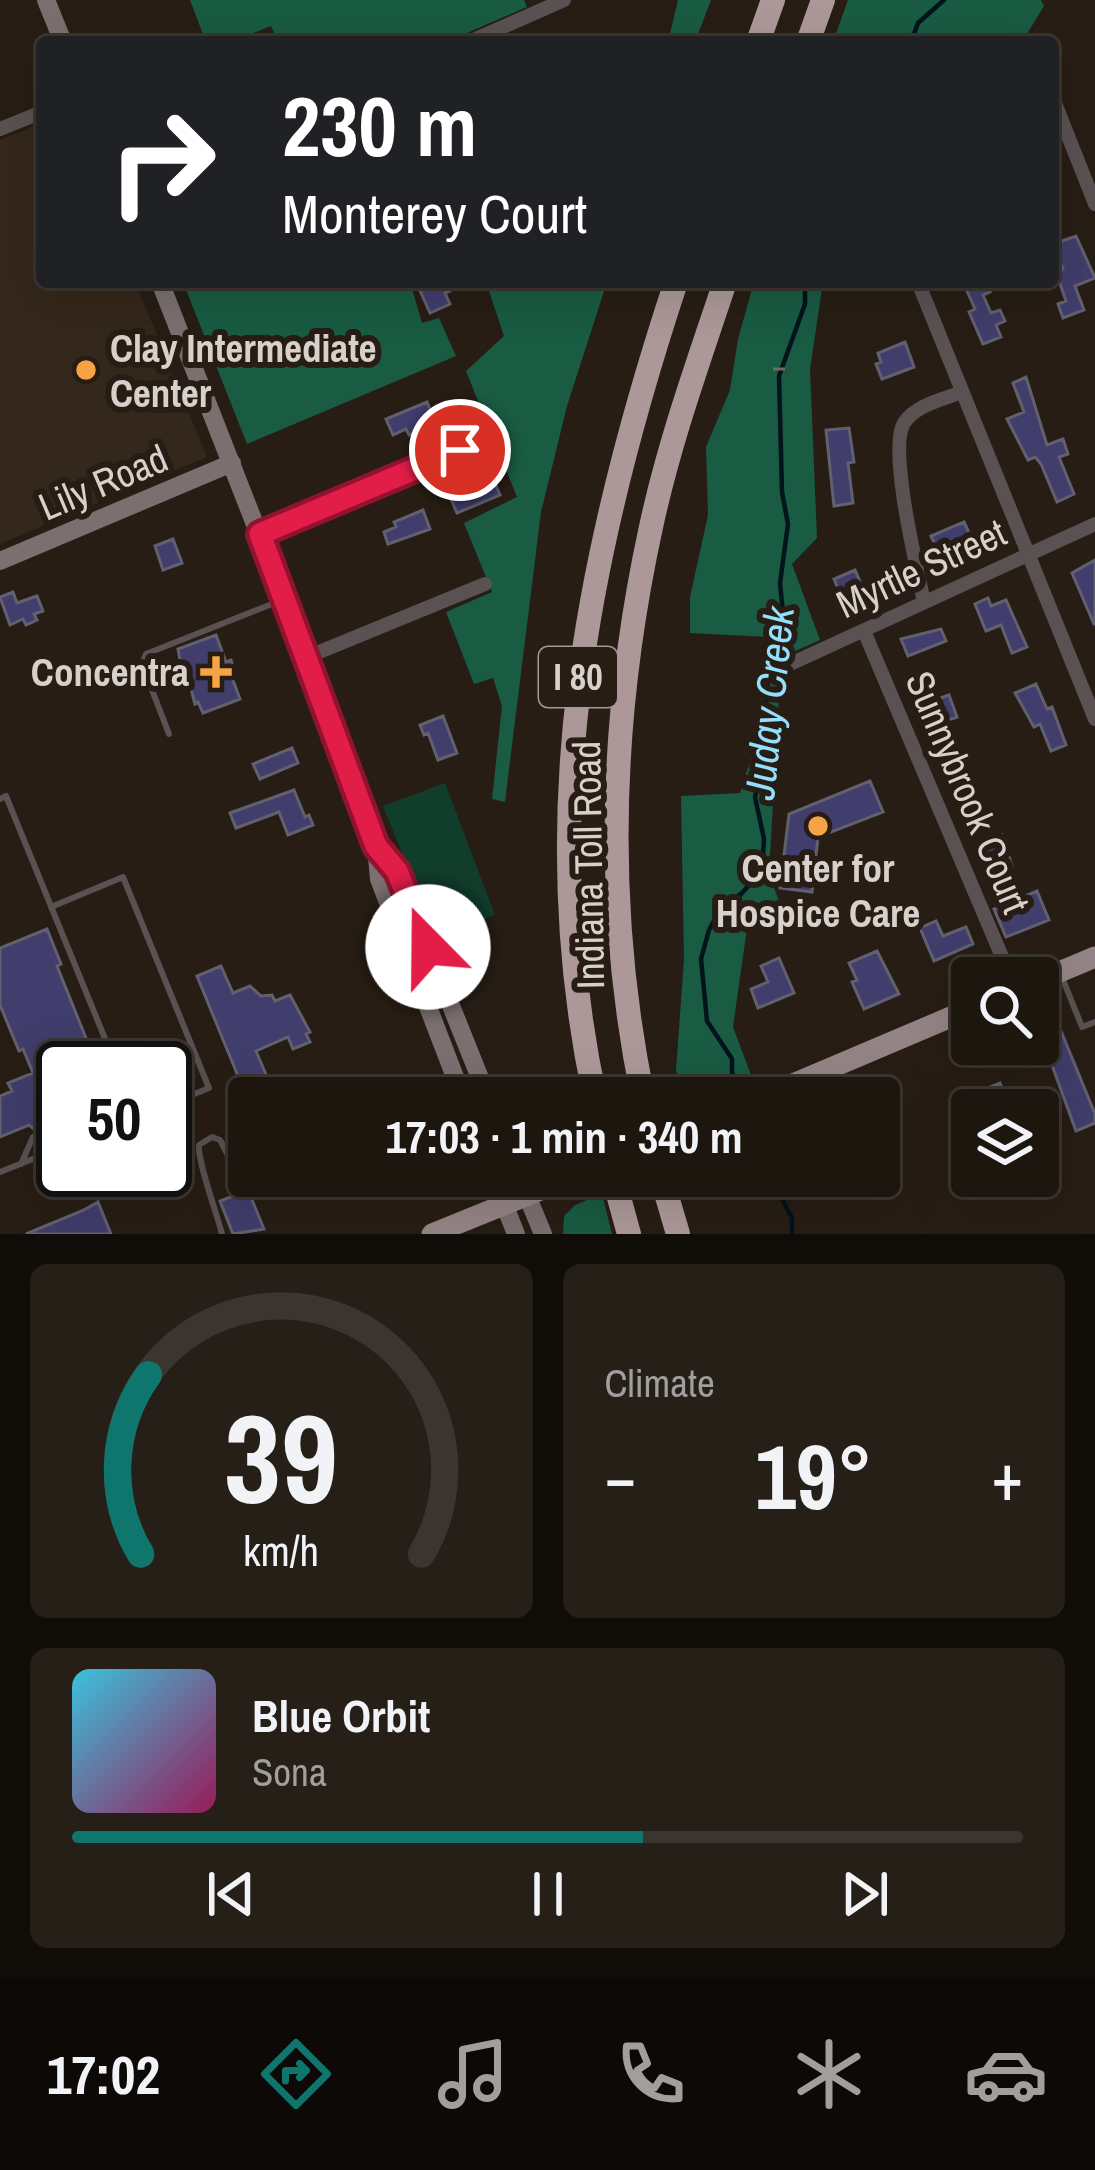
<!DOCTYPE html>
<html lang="en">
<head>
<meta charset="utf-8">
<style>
  body { margin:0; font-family:"Archivo Narrow",sans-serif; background:#251f18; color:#f1f3f6; height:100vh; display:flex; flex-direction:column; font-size:45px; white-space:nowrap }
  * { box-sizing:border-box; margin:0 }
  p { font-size:39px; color:#a09f9e }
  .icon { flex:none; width:66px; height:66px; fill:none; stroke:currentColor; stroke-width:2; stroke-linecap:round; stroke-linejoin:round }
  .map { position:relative; height:1234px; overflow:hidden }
  .sheet { display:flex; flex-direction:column; gap:30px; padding:30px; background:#100c08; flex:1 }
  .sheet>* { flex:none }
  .guide { position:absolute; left:36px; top:36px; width:1023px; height:252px; border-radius:12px; box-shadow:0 12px 48px #0002,0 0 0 3px #3b352f; background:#202124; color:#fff; overflow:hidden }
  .buttons { position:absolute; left:951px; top:957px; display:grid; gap:24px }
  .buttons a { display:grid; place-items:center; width:108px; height:108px; border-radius:12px; background:#1d160f; box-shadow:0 12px 48px #0002,0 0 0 3px #3b352f; font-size:60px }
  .speed { position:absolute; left:36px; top:1041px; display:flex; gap:24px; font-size:60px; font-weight:700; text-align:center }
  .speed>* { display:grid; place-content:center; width:156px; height:156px; border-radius:50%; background:#1d160f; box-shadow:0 12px 48px #0002,0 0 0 3px #3b352f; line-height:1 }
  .speed .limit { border:6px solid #111; border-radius:18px; background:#fff; color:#111 }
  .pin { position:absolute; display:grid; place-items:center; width:102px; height:102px; color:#fff; margin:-51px; border:6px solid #fff; border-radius:50%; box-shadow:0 3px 12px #0007 }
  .me { position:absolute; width:132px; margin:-66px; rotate:338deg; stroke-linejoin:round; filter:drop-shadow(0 0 9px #0008) }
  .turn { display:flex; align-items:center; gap:42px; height:252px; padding:0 48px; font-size:54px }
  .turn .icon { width:156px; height:156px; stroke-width:2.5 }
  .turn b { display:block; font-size:84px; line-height:102px }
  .big { font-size:90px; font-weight:700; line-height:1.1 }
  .sheet .widget { flex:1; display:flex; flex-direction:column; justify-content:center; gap:18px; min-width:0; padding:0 42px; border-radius:18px; background:#251f18 }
  .sheet .dial { align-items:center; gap:0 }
  .dial svg { height:312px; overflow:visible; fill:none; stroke:#3b352f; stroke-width:7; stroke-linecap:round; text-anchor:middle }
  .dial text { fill:#f1f3f6; stroke:none }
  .song { display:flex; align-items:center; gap:36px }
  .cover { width:144px; height:144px; border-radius:18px; background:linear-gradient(135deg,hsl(190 70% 55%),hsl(330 70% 35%)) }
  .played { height:12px; border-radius:6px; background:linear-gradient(90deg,#0f766e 60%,#3b352f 60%) }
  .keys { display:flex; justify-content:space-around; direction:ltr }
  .heat { display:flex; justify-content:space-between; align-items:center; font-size:66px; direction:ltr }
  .sheet .tiles { flex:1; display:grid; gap:30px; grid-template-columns:1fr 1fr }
  .widget:last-child { grid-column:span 2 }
  .trip { position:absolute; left:228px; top:1077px; width:672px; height:120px; border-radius:12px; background:#1d160f; box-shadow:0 12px 48px #0002,0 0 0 3px #3b352f; font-weight:700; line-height:120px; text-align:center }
  .tabs { display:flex; height:192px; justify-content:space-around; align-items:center; background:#0c0906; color:#a09f9e }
  .tabs .icon { width:84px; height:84px }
  .tabs .current { color:#0f766e }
  .tabs b { font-size:54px; color:#f1f3f6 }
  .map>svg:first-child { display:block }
  .education { fill:#34271b }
  .green { fill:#113d2c }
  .forest { fill:#195b43 }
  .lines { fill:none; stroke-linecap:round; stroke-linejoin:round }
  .stream { stroke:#01141b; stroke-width:4.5 }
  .building { fill:#413d6c; stroke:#60606f; stroke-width:3 }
  .path { stroke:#726962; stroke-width:3; stroke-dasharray:12 6; stroke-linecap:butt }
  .lane { stroke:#5a5252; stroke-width:6 }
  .street { stroke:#5a5252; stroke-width:14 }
  .secondary { stroke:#7b6f6f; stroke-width:18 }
  .primary { stroke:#958485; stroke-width:21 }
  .highway { stroke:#ac9899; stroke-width:24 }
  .route-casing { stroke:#92132f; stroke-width:30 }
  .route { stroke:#e11d48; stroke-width:21 }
  .poi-dot { fill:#f5a345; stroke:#271d14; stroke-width:4.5 }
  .labels { text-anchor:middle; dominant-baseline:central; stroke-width:12; stroke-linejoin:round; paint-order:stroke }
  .shield { fill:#271d14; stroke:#a39b94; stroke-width:3 }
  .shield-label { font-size:36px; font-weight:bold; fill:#d8d1cb }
  .poi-label { font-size:39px; font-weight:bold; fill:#d8d1cb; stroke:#271d14; text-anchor:start }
  .street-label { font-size:39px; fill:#d8d1cb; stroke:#271d14 }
  .water-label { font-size:42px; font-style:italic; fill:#93e0fd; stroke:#271d14 }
</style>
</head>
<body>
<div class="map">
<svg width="1095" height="1234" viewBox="0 0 1095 1234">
  <rect width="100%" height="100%" fill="#271d14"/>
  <path class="education" d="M 42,123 L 42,282 L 135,282 L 207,457 L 0,544 L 0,140 Z"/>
  <path class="green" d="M 445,783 L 495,915 L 436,938 L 383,806 Z"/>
  <path class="forest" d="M 190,0 L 524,0 L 527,7 L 446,42 L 278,42 L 271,26 L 230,42 L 206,42 Z
    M 678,0 L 711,0 L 695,42 L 668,42 Z
    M 848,0 L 1041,0 L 1044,6 L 1022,42 L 833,42 Z
    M 183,282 L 410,282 L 422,323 L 439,318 L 456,356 L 247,444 Z
    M 486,282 L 607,282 L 567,406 L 541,512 L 505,802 L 492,799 L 502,706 L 493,678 L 474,684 L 446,612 L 492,592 L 464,523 L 517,497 L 466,371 L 504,336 Z
    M 754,282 L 823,282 L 810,369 L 817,538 L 792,564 L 820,640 L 766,664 L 769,637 L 690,633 L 690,597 L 708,515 L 706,447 L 730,390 L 738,339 Z
    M 780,678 L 769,874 L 779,901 L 749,914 L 733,1027 L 751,1075 L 687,1097 L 676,1071 L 684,959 L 681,796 L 740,793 L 752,755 L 763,687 Z
    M 602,1194 L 612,1234 L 563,1234 L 564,1216 L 575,1205 Z"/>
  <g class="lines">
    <path class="stream" d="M 911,42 L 918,23 L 944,0
      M 742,1098 L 732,1072 L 732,1059 L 707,1021 L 701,959 L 709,930 L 722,906 L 741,894 L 762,871 L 764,839 L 755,797 L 763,762 L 767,686 L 783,613 L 780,583 L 788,524 L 782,492 L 779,376 L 805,304 L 805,282
      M 770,1176 L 792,1218 L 792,1234"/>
  </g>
  <path class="building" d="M 1076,236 L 1095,278 L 1075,286 L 1084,310 L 1063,318 L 1058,304 L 1066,301 L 1056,272 L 1063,269 L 1053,244 Z
    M 423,282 L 447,282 L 450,291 L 445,293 L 450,304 L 430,313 L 417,284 Z
    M 963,282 L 986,282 L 990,292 L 983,295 L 991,313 L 1000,310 L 1005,321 L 996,325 L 1001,337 L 983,344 L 969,312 L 975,309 Z
    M 905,342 L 914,367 L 882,379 L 876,364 L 881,362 L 878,353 Z
    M 1026,377 L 1047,445 L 1063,439 L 1068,454 L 1059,457 L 1074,494 L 1057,502 L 1041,464 L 1035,457 L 1028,460 L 1007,419 L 1024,412 L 1013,383 Z
    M 427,402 L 436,423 L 409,435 L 406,429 L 393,435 L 386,419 Z
    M 849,428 L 854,462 L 848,463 L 853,503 L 834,506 L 826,430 Z
    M 493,479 L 500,495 L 457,513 L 450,497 Z
    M 423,510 L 430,529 L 388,544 L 384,532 L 396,527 L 394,522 Z
    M 964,522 L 971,537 L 938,551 L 931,536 Z
    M 173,539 L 182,563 L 163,570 L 155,546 Z
    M 1095,560 L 1095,624 L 1094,624 L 1072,573 Z
    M 855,570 L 865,593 L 844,602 L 834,579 Z
    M 13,592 L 17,603 L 37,596 L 43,611 L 34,614 L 37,620 L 26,625 L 23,619 L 10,625 L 0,597 Z
    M 988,598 L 991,606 L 1006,600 L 1027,647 L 1012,653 L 1001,625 L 986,631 L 975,604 Z
    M 941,629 L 946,641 L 908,656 L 901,639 Z
    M 216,635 L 226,662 L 231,660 L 234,670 L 230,672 L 240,699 L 203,713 L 198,702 L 195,704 L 186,670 L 182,671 L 178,649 Z
    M 1036,684 L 1047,709 L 1052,707 L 1066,745 L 1051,751 L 1040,724 L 1034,727 L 1015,693 Z
    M 949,695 L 957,717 L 937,724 L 929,702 Z
    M 443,716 L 457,753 L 438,760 L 428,733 L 424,735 L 420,725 Z
    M 292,748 L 298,763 L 260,779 L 253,764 Z
    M 870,781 L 883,812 L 818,837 L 812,892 L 780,888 L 789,814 Z
    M 294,790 L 305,817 L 309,815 L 313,825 L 288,835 L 279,812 L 236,828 L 230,813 Z
    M 1002,835 L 1012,866 L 997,873 L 984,843 Z
    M 1037,891 L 1049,920 L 1006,937 L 994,909 Z
    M 936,921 L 943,936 L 966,927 L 973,944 L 934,961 L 920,928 Z
    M 47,929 L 61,964 L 57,966 L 98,1068 L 63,1068 L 63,1109 L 52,1116 L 54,1121 L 50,1128 L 61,1138 L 37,1147 L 40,1134 L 29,1125 L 0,1137 L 0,1096 L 12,1091 L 8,1083 L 33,1073 L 23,1049 L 19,1051 L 0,1005 L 0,948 Z
    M 877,951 L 899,994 L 864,1009 L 852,982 L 857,980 L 849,963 Z
    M 779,958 L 794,993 L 758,1008 L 751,989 L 768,982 L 761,966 Z
    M 221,966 L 233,993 L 250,986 L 261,996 L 272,995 L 275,1001 L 290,995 L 310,1032 L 306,1034 L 310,1042 L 293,1049 L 288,1037 L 256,1051 L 276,1098 L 247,1098 L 197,976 Z
    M 1052,1009 L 1095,1114 L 1095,1123 L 1076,1131 L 1045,1046 L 1040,1048 L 1038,1042 L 1038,1014 Z
    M 1000,1083 L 1011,1110 L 973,1110 L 968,1096 Z
    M 248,1190 L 264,1229 L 233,1234 L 220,1201 Z
    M 98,1202 L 111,1234 L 26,1234 L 84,1210 Z"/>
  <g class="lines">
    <path class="path" d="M 773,369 L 791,369"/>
    <path class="lane" d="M 169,734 L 142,664 L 146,654 L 282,600
      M 0,799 L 6,796 L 117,1068
      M 51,907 L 123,877 L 209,1088 L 165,1106
      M 1062,977 L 1082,1027 L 1095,1022
      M 57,1128 L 63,1130
      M 21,1164 L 33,1137
      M 0,1172 L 63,1147
      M 222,1234 C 217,1214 197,1160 199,1145 L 212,1137 L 220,1140 L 233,1165 L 251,1179"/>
    <path class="street" d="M 469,42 L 564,0
      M 1053,98 L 1095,204
      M 0,129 L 42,112
      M 918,282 L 1095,719
      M 260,534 L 460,450
      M 924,602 C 917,568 888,449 904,423 C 915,405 944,399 962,392
      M 864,631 L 1011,978
      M 307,657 L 485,584
      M 775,671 L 1095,524"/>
    <path class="secondary" d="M 46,0 L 63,42
      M 160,282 L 307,657 L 376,846 L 379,879 L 463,1098
      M 0,561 L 232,463
      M 376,846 L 397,871 L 488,1098
      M 493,1176 L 516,1234
      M 519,1176 L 543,1234"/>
    <path class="primary" d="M 1038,981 L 1095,957
      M 760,1098 L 972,1008
      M 432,1234 L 575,1176"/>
    <path class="highway" d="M 758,42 L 773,0
      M 808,42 L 823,0
      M 595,1098 C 534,815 587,551 676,282
      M 643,1098 C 604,909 610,715 651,527 C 669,443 698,363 725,282
      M 613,1176 L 629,1234
      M 661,1176 L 678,1234"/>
  </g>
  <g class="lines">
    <g class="route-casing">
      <path id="route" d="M 428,947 L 397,871 L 376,846 L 260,534 L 460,450"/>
    </g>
    <use href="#route" class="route"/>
  </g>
  <g class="poi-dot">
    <circle cx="86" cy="370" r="12"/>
    <path d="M210 654h12v12h12v12h-12v12h-12v-12h-12v-12h12z"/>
    <circle cx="818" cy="826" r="12"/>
  </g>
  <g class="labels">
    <rect class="shield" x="539" y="647" width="78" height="60" rx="9"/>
    <g class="shield-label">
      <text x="578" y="677">I 80</text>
    </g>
    <g class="poi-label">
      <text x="110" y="348">Clay Intermediate<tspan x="110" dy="45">Center</tspan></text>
      <text x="189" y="672" text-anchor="end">Concentra</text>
      <text x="818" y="868" text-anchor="middle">Center for<tspan x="818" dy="45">Hospice Care</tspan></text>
    </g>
    <g class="street-label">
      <text transform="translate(103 482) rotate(-23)">Lily Road</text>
      <text transform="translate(921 568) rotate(-25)">Myrtle Street</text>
      <text transform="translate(968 792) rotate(67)">Sunnybrook Court</text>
      <text transform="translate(588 865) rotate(-91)">Indiana Toll Road</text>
    </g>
    <g class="water-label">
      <text transform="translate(769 703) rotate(-84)">Juday Creek</text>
    </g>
  </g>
</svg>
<div class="buttons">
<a><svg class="icon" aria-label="search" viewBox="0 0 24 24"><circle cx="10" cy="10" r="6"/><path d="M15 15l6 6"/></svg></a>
<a><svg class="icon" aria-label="layers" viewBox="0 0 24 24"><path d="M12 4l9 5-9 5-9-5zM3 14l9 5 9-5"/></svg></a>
</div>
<div class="speed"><div class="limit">50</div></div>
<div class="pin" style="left:460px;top:450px;background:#d93025"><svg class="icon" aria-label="arrive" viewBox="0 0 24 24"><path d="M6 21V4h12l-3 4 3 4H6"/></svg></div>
<svg class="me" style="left:428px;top:947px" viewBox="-20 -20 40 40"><circle r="19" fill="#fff"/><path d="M0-13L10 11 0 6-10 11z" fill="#e11d48"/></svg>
<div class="trip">17:03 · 1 min · 340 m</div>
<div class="guide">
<div class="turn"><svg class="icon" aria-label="right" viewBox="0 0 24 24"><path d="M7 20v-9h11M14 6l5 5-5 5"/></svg><div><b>230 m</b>Monterey Court</div></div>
</div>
</div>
<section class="sheet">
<div class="tiles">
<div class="widget dial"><svg viewBox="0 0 100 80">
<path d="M14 69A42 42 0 1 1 86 69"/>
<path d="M14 69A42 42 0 0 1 16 23" stroke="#0f766e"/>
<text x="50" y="56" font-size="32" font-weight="700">39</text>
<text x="50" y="72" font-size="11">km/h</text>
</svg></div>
<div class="widget"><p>Climate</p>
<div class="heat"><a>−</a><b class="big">19°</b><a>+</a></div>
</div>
<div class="widget">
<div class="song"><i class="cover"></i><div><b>Blue Orbit</b><p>Sona</p></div></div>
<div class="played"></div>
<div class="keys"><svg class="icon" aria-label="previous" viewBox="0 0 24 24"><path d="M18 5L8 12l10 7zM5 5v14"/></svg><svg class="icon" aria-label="pause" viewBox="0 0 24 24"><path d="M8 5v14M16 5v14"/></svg><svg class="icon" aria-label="next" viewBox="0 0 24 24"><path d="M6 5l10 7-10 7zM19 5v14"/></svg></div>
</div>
</div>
</section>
<nav class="tabs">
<b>17:02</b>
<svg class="icon current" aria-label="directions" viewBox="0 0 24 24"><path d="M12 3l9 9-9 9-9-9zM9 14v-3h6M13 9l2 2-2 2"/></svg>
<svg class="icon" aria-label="music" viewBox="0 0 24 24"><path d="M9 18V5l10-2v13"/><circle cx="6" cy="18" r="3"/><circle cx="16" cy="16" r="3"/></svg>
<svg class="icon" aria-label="phone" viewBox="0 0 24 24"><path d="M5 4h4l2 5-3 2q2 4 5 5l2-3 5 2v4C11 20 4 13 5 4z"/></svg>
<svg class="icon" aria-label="climate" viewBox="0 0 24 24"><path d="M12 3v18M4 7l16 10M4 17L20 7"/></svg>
<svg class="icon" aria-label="car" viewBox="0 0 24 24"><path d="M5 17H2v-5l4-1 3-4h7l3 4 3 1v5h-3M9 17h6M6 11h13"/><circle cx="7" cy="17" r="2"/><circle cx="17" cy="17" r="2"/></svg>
</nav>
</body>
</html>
